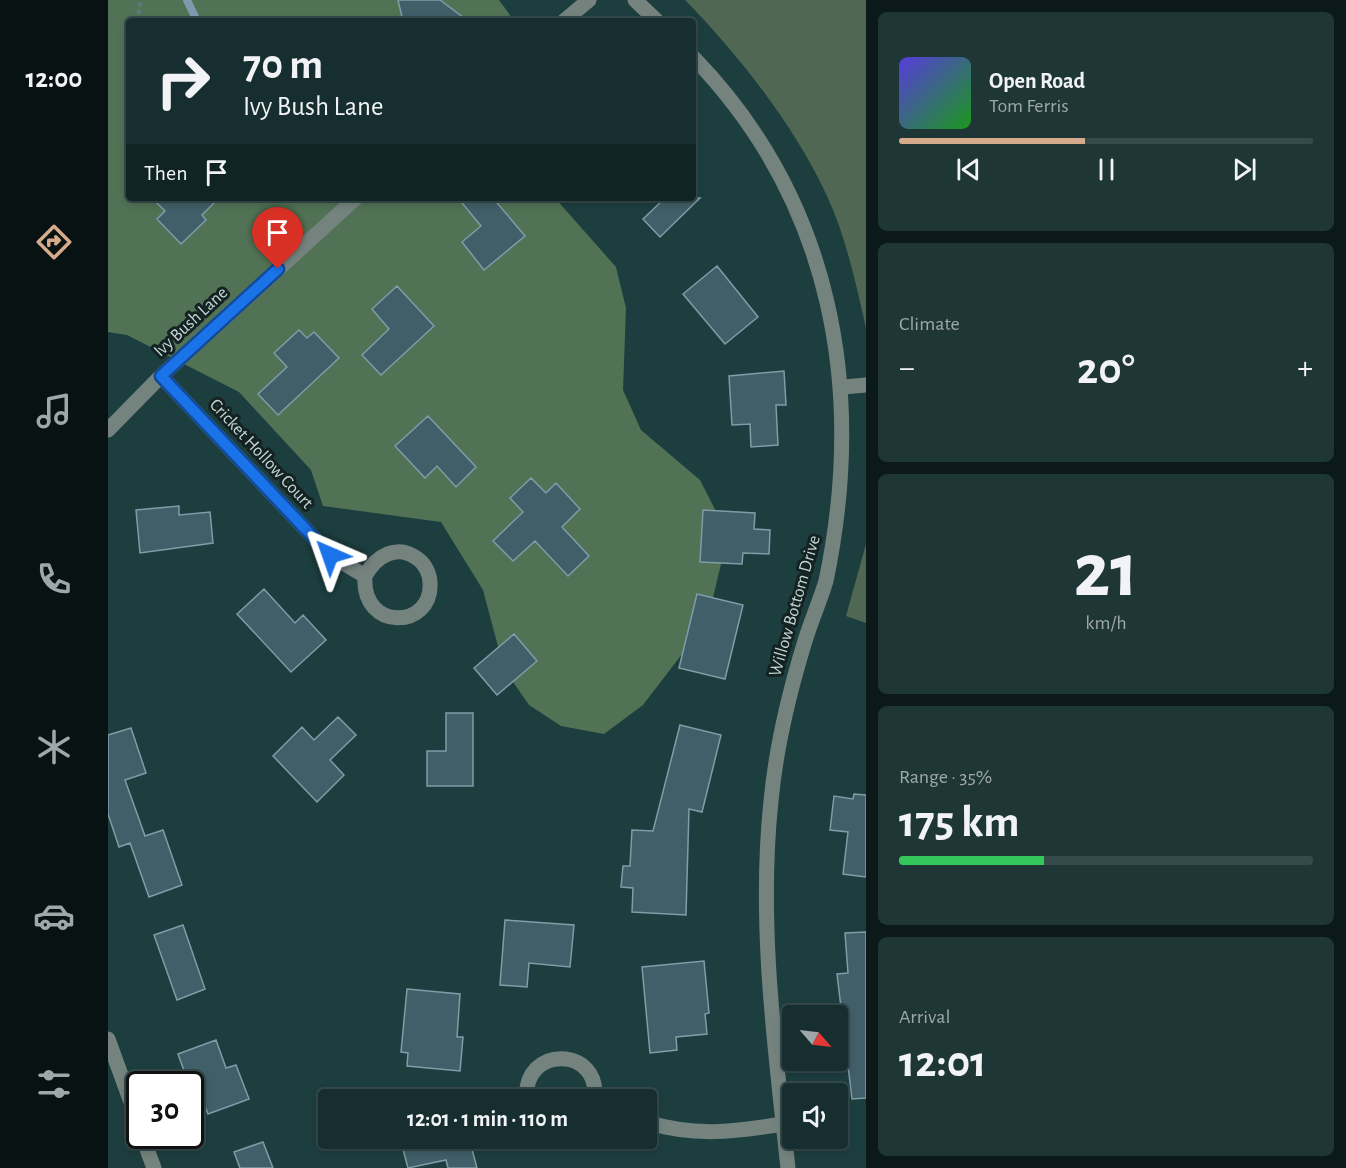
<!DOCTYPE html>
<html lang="en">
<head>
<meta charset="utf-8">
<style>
  body { margin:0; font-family:"Alegreya Sans",sans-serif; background:#1f3637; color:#f1f3f6; height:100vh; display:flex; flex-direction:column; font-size:22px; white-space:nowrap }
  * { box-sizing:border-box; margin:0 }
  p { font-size:20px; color:#9ea8aa }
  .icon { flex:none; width:33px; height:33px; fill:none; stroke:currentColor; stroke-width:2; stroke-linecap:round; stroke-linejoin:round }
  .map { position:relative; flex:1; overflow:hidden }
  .panel { display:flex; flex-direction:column; gap:12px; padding:12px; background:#0c191a; width:480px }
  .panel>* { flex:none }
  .top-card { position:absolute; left:18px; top:18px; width:570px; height:183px; border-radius:6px; box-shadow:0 3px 9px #0003,0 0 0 2px #354a4b; background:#162e2f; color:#f1f3f6; overflow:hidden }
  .needle { width:39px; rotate:118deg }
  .buttons { position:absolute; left:674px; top:1005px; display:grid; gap:12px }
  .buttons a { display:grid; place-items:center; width:66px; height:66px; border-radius:6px; background:#162e2f; box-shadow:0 3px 9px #0003,0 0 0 2px #354a4b; font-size:30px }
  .speed { position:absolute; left:18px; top:1071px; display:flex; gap:12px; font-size:30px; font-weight:700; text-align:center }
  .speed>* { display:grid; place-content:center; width:78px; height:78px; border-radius:50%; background:#162e2f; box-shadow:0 3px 9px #0003,0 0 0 2px #354a4b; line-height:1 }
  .speed .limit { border:3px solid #111; border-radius:9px; background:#fff; color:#111 }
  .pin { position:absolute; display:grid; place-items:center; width:51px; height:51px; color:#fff; margin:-62px -26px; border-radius:50% 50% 50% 0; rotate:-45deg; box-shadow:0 0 6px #0007 }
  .pin .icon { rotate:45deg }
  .me { position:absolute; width:66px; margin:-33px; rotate:317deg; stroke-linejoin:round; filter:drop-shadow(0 0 4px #0008) }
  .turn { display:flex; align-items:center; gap:21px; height:126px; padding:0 18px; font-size:27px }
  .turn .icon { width:78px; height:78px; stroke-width:2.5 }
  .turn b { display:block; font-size:42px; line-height:51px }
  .then { display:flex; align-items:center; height:57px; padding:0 18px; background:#0003; gap:12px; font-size:22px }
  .big { font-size:45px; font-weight:600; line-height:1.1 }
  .panel .tile { flex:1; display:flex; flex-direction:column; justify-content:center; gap:9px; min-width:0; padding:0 21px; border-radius:9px; background:#1f3637 }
  .panel .dial { align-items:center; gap:0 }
  .dial b { font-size:78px; line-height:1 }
  .song { display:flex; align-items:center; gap:18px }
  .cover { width:72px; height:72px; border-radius:9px; background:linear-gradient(135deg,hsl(250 70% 55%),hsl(120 70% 35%)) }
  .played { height:6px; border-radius:3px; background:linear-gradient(90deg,#d6ab8b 45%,#354a4b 45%) }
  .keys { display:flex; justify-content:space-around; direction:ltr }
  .heat { display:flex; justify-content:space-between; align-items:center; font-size:33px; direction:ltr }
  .charge { height:9px; border-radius:4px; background:linear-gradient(90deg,#34c759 35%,#354a4b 0) }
  .trip { position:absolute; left:210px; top:1089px; width:339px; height:60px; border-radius:6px; background:#162e2f; box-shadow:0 3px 9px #0003,0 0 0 2px #354a4b; font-weight:600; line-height:60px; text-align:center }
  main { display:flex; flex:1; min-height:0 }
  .tab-bar { display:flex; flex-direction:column; width:108px; justify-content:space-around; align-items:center; background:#091213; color:#9ea8aa }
  .tab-bar .icon { width:42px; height:42px }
  .tab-bar .current { color:#d6ab8b }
  .tab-bar b { font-size:27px; color:#f1f3f6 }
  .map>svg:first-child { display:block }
  .green { fill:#506853 }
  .forest { fill:#517255 }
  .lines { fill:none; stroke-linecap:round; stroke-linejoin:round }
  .stream { stroke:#7f9aaf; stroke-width:8 }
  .building { fill:#415f69; stroke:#7e9da9; stroke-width:1.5 }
  .path { stroke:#5e797a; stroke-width:4; stroke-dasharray:4.5 3; stroke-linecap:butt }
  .minor { stroke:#75837e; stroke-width:15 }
  .route-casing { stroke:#114b97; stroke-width:15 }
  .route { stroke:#1a73e8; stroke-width:10 }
  .labels { text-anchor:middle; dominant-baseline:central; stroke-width:6; stroke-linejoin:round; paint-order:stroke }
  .street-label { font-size:18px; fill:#c4d6d6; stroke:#142222 }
</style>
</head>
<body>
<main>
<nav class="tab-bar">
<b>12:00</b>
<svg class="icon current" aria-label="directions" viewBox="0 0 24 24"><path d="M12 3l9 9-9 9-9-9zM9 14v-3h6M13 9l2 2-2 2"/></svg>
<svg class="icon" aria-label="music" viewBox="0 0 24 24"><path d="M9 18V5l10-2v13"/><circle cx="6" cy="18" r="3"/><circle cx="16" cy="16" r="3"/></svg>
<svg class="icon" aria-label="phone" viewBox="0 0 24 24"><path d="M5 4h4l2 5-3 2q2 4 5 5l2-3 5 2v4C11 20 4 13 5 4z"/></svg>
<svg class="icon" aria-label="climate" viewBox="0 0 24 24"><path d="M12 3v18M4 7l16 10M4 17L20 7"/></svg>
<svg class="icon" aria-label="car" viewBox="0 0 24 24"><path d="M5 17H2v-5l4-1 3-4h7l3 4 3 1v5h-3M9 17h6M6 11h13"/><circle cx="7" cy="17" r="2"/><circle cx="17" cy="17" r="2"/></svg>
<svg class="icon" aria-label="filters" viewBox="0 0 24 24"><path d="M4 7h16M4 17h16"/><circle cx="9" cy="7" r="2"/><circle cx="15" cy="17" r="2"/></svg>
</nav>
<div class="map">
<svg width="758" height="1168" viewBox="0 0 758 1168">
  <rect width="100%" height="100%" fill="#1d3e3f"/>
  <path class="green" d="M 577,0 L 758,0 L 758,328 C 748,284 738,237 719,196 C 687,126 630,54 577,0 Z
    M 758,544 L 758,623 L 738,616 Z"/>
  <path class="forest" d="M 0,0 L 391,0 L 402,15 L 399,21 L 21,21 L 21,198 L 447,198 L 508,267 L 518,308 L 515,390 L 533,430 L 592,480 L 613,521 L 613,564 L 603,606 L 584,641 L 535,705 L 496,734 L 453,726 L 421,705 L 396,669 L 375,590 L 333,522 L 215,506 L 203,470 L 131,392 L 19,335 L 0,332 Z"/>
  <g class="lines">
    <path class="stream" d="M 79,0 L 89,21"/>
  </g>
  <path class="building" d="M 290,0 L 332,0 L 360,21 L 295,21 Z
    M 44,198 L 111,198 L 94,215 L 98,220 L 73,244 L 49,219 L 57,211 Z
    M 350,198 L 385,198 L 417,236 L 376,270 L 354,242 L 373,226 Z
    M 557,198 L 592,198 L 552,237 L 535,219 Z
    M 609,266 L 650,317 L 617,344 L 575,294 Z
    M 289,286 L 326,326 L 273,375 L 254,355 L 281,329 L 264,309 Z
    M 191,330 L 199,338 L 206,332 L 231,358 L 170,415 L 150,394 L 179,367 L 166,353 Z
    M 676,371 L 678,405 L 668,405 L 670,445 L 643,447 L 642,424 L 624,425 L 621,376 Z
    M 320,416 L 368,467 L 348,487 L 329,466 L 317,478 L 287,446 Z
    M 423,478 L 438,493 L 448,483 L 472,509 L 454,527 L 481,556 L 460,576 L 427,541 L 405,561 L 385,541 L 415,512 L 402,498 Z
    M 71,506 L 71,515 L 102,512 L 105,543 L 32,553 L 28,510 Z
    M 595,510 L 647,513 L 646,529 L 662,530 L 661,554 L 635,553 L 634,564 L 592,562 Z
    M 156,589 L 187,623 L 195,615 L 218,640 L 183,672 L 129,614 Z
    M 589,594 L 635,605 L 617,679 L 571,668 Z
    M 406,634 L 429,661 L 389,695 L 366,668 Z
    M 338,713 L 365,713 L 365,786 L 319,786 L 319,751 L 338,751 Z
    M 230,717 L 248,735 L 222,760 L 236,775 L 209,802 L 165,756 L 194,727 L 206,740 Z
    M 572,725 L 613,735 L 594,812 L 581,809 L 578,915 L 524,912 L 525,888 L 513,887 L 515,866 L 522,866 L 524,830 L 545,831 Z
    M 23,728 L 38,773 L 17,780 L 37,836 L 55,830 L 74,885 L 41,897 L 22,843 L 11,847 L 0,814 L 0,735 Z
    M 746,794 L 758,795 L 758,877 L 735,874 L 740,832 L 722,830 L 726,796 L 745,799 Z
    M 397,920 L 466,925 L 462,967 L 421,963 L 419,987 L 392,985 Z
    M 75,925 L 97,989 L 69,1000 L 46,935 Z
    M 758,932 L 758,1098 L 744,1099 L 729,974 L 740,973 L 737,933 Z
    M 596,961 L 601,1013 L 597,1014 L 599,1034 L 568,1037 L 569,1050 L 542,1053 L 534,967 Z
    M 299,989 L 352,994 L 349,1037 L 355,1037 L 352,1071 L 299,1066 L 300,1053 L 293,1052 Z
    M 108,1040 L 118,1068 L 128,1065 L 141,1099 L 100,1114 L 86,1077 L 79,1079 L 70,1054 Z
    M 305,1138 L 361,1138 L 369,1168 L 340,1168 L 338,1160 L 300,1168 L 293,1142 Z
    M 155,1142 L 165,1168 L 132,1168 L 126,1152 Z"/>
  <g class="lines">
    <path class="path" d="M 32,21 L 30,16 L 33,0"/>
    <path class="minor" d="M 527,0 L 549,21
      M 456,21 L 481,0
      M 585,57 C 724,200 758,389 718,581 C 712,601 703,621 697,641 C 681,693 668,748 663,801 C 650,923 667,1047 680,1168
      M 53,376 L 222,555 L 257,576 C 253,632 325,629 322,583 C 322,574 317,564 310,559 C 289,543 268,556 257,576
      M 736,387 L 758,385
      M 0,430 L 53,376 L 248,198
      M 0,1039 L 32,1127
      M 419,1100 C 413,1044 495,1046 486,1100
      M 538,1122 C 588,1137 625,1132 675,1124
      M 34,1136 L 46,1168"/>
  </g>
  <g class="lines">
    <g class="route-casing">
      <path id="route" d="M 170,269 L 53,376 L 222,555"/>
    </g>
    <use href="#route" class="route"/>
  </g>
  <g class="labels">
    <g class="street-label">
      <text transform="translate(83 322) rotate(-43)">Ivy Bush Lane</text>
      <text transform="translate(153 454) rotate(47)">Cricket Hollow Court</text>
      <text transform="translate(687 606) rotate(-74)">Willow Bottom Drive</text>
    </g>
  </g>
</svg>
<div class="buttons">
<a><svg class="needle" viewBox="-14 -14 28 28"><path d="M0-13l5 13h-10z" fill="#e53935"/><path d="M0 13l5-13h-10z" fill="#9ea8aa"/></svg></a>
<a><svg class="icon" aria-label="sound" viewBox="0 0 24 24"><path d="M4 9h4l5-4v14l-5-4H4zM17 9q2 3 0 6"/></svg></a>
</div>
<div class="speed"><div class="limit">30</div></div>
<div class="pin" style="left:170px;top:269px;background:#d93025"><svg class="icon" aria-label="arrive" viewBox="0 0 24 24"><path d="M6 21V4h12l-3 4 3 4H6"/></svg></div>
<svg class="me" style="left:222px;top:555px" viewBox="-20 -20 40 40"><path d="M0-17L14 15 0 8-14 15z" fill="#1a73e8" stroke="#fff" stroke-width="4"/></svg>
<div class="trip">12:01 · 1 min · 110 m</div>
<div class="top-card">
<div class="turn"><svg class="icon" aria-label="right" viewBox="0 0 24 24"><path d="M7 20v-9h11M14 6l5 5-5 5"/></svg><div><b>70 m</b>Ivy Bush Lane</div></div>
<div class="then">Then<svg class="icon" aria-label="arrive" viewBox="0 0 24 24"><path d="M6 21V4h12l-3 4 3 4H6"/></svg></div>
</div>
</div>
<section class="panel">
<div class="tile">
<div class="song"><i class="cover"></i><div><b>Open Road</b><p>Tom Ferris</p></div></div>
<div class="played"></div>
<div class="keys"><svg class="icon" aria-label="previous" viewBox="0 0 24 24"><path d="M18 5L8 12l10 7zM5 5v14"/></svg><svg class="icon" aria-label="pause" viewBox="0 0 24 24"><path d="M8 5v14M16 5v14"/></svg><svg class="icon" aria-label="next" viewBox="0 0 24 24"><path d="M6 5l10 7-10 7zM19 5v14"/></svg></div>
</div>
<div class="tile"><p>Climate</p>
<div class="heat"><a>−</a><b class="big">20°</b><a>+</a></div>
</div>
<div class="tile dial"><b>21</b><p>km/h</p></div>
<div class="tile"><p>Range · 35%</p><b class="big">175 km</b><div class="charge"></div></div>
<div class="tile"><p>Arrival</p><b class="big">12:01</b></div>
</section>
</main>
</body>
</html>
